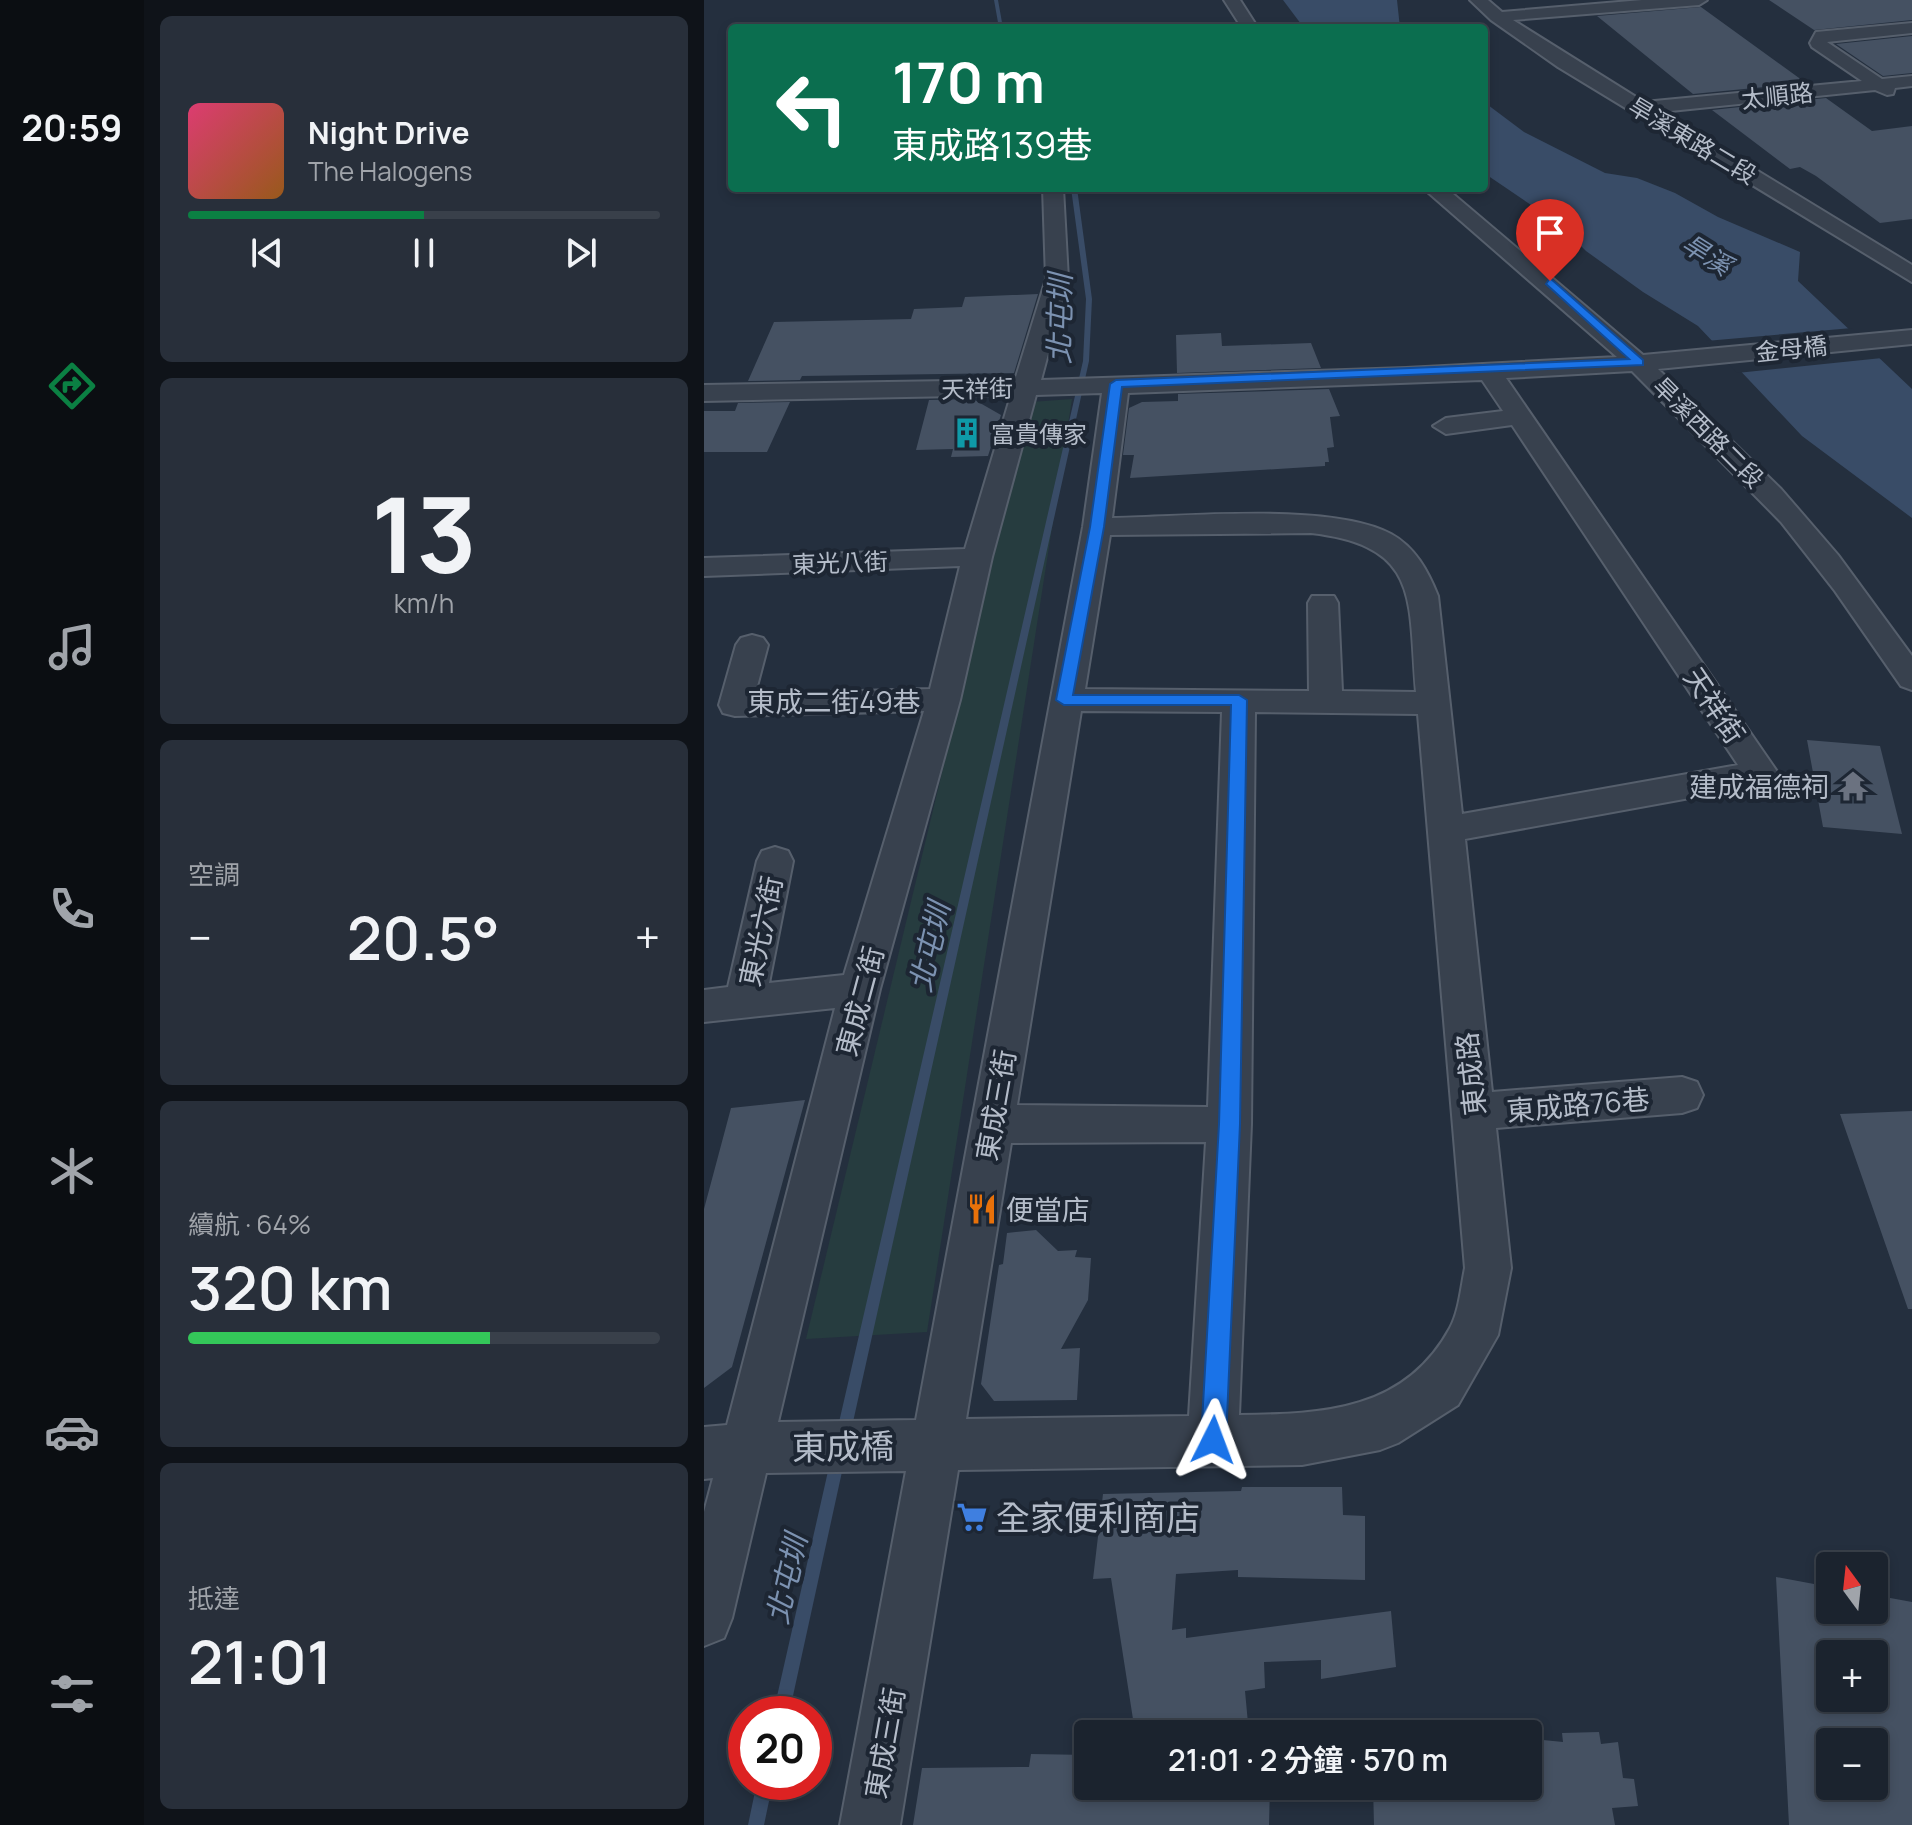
<!DOCTYPE html>
<html lang="zh-TW">
<head>
<meta charset="utf-8">
<style>
  body { margin:0; font-family:Manrope,"Noto Sans TC",sans-serif; background:#282f3a; color:#f1f3f6; height:100vh; display:flex; flex-direction:column; font-size:30px; white-space:nowrap }
  * { box-sizing:border-box; margin:0 }
  p { font-size:26px; color:#a0a4aa }
  .icon { flex:none; width:44px; height:44px; fill:none; stroke:currentColor; stroke-width:2; stroke-linecap:round; stroke-linejoin:round }
  .map { position:relative; flex:1; overflow:hidden }
  .sheet { display:flex; flex-direction:column; gap:16px; padding:16px; background:#0f1319; width:560px }
  .sheet>* { flex:none }
  .banner { position:absolute; left:24px; top:24px; width:760px; height:168px; border-radius:8px; box-shadow:0 4px 12px #0003,0 0 0 2px #39404a; background:#0b6e4f; color:#fff; overflow:hidden }
  .needle { width:52px; rotate:345deg }
  .controls { position:absolute; left:1112px; top:1552px; display:grid; gap:16px }
  .controls a { display:grid; place-items:center; width:72px; height:72px; border-radius:8px; background:#1b232e; box-shadow:0 4px 12px #0003,0 0 0 2px #39404a; font-size:40px }
  .speed { position:absolute; left:24px; top:1696px; display:flex; gap:16px; font-size:40px; font-weight:700; text-align:center }
  .speed>* { display:grid; place-content:center; width:104px; height:104px; border-radius:50%; background:#1b232e; box-shadow:0 4px 12px #0003,0 0 0 2px #39404a; line-height:1 }
  .speed .limit { border:12px solid #d22; background:#fff; color:#111 }
  .pin { position:absolute; display:grid; place-items:center; width:68px; height:68px; color:#fff; margin:-82px -34px; border-radius:50% 50% 50% 0; rotate:-45deg; box-shadow:0 0 8px #0007 }
  .pin .icon { rotate:45deg }
  .me { position:absolute; width:88px; margin:-44px; rotate:3deg; stroke-linejoin:round; filter:drop-shadow(0 0 6px #0008) }
  .turn { display:flex; align-items:center; gap:28px; height:168px; padding:0 32px; font-size:36px }
  .turn .icon { width:104px; height:104px; stroke-width:2.5 }
  .turn b { display:block; font-size:56px; line-height:68px }
  .big { font-size:60px; font-weight:600; line-height:1.1 }
  .sheet .widget { flex:1; display:flex; flex-direction:column; justify-content:center; gap:12px; min-width:0; padding:0 28px; border-radius:12px; background:#282f3a }
  .sheet .dial { align-items:center; gap:0 }
  .dial b { font-size:104px; line-height:1 }
  .song { display:flex; align-items:center; gap:24px }
  .cover { width:96px; height:96px; border-radius:12px; background:linear-gradient(135deg,hsl(340 70% 55%),hsl(30 70% 35%)) }
  .played { height:8px; border-radius:4px; background:linear-gradient(90deg,#0b8043 50%,#39404a 50%) }
  .keys { display:flex; justify-content:space-around; direction:ltr }
  .heat { display:flex; justify-content:space-between; align-items:center; font-size:44px; direction:ltr }
  .charge { height:12px; border-radius:6px; background:linear-gradient(90deg,#34c759 64%,#39404a 0) }
  .trip { position:absolute; left:370px; top:1720px; width:468px; height:80px; border-radius:8px; background:#1b232e; box-shadow:0 4px 12px #0003,0 0 0 2px #39404a; font-weight:600; line-height:80px; text-align:center }
  main { display:flex; flex:1; min-height:0 }
  .dock { display:flex; flex-direction:column; width:144px; justify-content:space-around; align-items:center; background:#0b0e12; color:#a0a4aa }
  .dock .icon { width:56px; height:56px }
  .dock .current { color:#0b8043 }
  .dock b { font-size:36px; color:#f1f3f6 }
  .map>svg:first-child { display:block }
  .green { fill:#263c3f }
  .water { fill:#394c67 }
  .pier { fill:#242f3e }
  .lines { fill:none; stroke-linecap:round; stroke-linejoin:round }
  .stream { fill:#394c67; fill-rule:evenodd }
  .building { fill:#455162; fill-rule:evenodd }
  .minor-casing { stroke:#565f6c; stroke-width:4 }
  .minor { fill:#38414e; fill-rule:evenodd }
  .route { fill:#1a73e8; stroke:#114b97; stroke-width:2 }
  .labels { text-anchor:middle; dominant-baseline:central; stroke-width:8; stroke-linejoin:round; paint-order:stroke }
  .far-street-label { font-size:24px; fill:#b4bcc9; stroke:#1d2633 }
  .far-poi-label { font-size:24px; fill:#b4bcc9; stroke:#1d2633; text-anchor:start }
  .far-water-label { font-size:26px; font-style:italic; fill:#7c92b1; stroke:#1d2633 }
  .street-label { font-size:28px; fill:#b4bcc9; stroke:#1d2633 }
  .poi-label { font-size:28px; fill:#b4bcc9; stroke:#1d2633; text-anchor:end }
  .water-label { font-size:30px; font-style:italic; fill:#7c92b1; stroke:#1d2633 }
  .near-street-label { font-size:34px; fill:#b4bcc9; stroke:#1d2633 }
  .near-poi-label { font-size:34px; fill:#b4bcc9; stroke:#1d2633; text-anchor:start }
</style>
</head>
<body>
<main>
<nav class="dock">
<b>20:59</b>
<svg class="icon current" aria-label="directions" viewBox="0 0 24 24"><path d="M12 3l9 9-9 9-9-9zM9 14v-3h6M13 9l2 2-2 2"/></svg>
<svg class="icon" aria-label="music" viewBox="0 0 24 24"><path d="M9 18V5l10-2v13"/><circle cx="6" cy="18" r="3"/><circle cx="16" cy="16" r="3"/></svg>
<svg class="icon" aria-label="phone" viewBox="0 0 24 24"><path d="M5 4h4l2 5-3 2q2 4 5 5l2-3 5 2v4C11 20 4 13 5 4z"/></svg>
<svg class="icon" aria-label="climate" viewBox="0 0 24 24"><path d="M12 3v18M4 7l16 10M4 17L20 7"/></svg>
<svg class="icon" aria-label="car" viewBox="0 0 24 24"><path d="M5 17H2v-5l4-1 3-4h7l3 4 3 1v5h-3M9 17h6M6 11h13"/><circle cx="7" cy="17" r="2"/><circle cx="17" cy="17" r="2"/></svg>
<svg class="icon" aria-label="filters" viewBox="0 0 24 24"><path d="M4 7h16M4 17h16"/><circle cx="9" cy="7" r="2"/><circle cx="15" cy="17" r="2"/></svg>
</nav>
<section class="sheet">
<div class="widget">
<div class="song"><i class="cover"></i><div><b>Night Drive</b><p>The Halogens</p></div></div>
<div class="played"></div>
<div class="keys"><svg class="icon" aria-label="previous" viewBox="0 0 24 24"><path d="M18 5L8 12l10 7zM5 5v14"/></svg><svg class="icon" aria-label="pause" viewBox="0 0 24 24"><path d="M8 5v14M16 5v14"/></svg><svg class="icon" aria-label="next" viewBox="0 0 24 24"><path d="M6 5l10 7-10 7zM19 5v14"/></svg></div>
</div>
<div class="widget dial"><b>13</b><p>km/h</p></div>
<div class="widget"><p>空調</p>
<div class="heat"><a>−</a><b class="big">20.5°</b><a>+</a></div>
</div>
<div class="widget"><p>續航 · 64%</p><b class="big">320 km</b><div class="charge"></div></div>
<div class="widget"><p>抵達</p><b class="big">21:01</b></div>
</section>
<div class="map">
<svg width="1208" height="1825" viewBox="0 0 1208 1825">
  <rect width="100%" height="100%" fill="#242f3e"/>
  <path class="green" d="M 368,399 L 223,1332 L 102,1339 L 327,402 Z"/>
  <path class="water" d="M 579,0 L 693,0 L 696,28 L 600,28 Z
    M 780,102 L 820,132 L 901,173 L 933,178 L 971,193 L 1014,217 L 1096,252 L 1094,281 L 1208,389 L 1208,518 L 1098,436 L 994,326 L 939,292 L 882,251 L 855,224 L 780,173 Z"/>
  <path class="pier" d="M 1148,328 L 1178,358 L 1033,373 L 1002,341 Z"/>
  <g class="lines">
    <path class="stream" d="M 290,0 L 294,0 L 299,28 L 295,28 Z
      M 367,188 L 373,188 L 388,299 L 385,361 L 147,1431 L 145,1436 L 140,1438 L 135,1436 L 133,1431 L 379,361 L 382,299 Z
      M 134,1451 L 139,1453 L 141,1458 L 85,1714 L 69,1714 L 127,1458 L 129,1453 Z
      M 53,1782 L 69,1782 L 60,1825 L 44,1825 Z"/>
  </g>
  <path class="building" d="M 1065,0 L 1208,0 L 1208,20 L 1110,30 Z
    M 997,7 L 1102,83 L 989,94 L 893,16 Z
    M 1208,36 L 1208,73 L 1179,76 L 1132,44 Z
    M 1122,98 L 1168,131 L 1208,126 L 1208,219 L 1176,223 L 1112,176 L 1096,167 L 1086,169 L 1008,110 Z
    M 334,294 L 310,373 L 98,376 L 96,380 L 44,381 L 70,322 L 207,319 L 210,309 L 258,307 L 261,297 Z
    M 517,333 L 518,346 L 607,343 L 617,368 L 473,373 L 472,335 Z
    M 625,389 L 636,416 L 626,417 L 630,447 L 623,448 L 625,462 L 621,462 L 621,466 L 426,478 L 430,455 L 419,455 L 425,408 L 438,402 L 474,401 L 474,394 Z
    M 269,399 L 297,415 L 284,456 L 247,457 L 249,449 L 212,450 L 225,400 Z
    M 86,402 L 63,452 L 0,452 L 0,411 L 31,411 L 34,403 Z
    M 1103,740 L 1176,746 L 1198,834 L 1119,827 Z
    M 101,1100 L 28,1367 L 0,1388 L 0,1209 L 27,1108 Z
    M 1208,1111 L 1208,1309 L 1204,1309 L 1136,1114 Z
    M 332,1230 L 354,1251 L 373,1250 L 371,1257 L 387,1258 L 384,1300 L 357,1349 L 376,1348 L 373,1400 L 290,1401 L 277,1384 L 295,1265 L 299,1264 L 303,1233 Z
    M 538,1487 L 638,1487 L 639,1515 L 661,1516 L 661,1580 L 534,1577 L 534,1570 L 472,1574 L 468,1630 L 482,1628 L 482,1638 L 687,1611 L 692,1667 L 617,1679 L 617,1660 L 560,1662 L 561,1688 L 541,1691 L 545,1734 L 431,1732 L 407,1578 L 389,1579 L 399,1494 L 537,1491 Z
    M 1072,1577 L 1126,1587 L 1126,1610 L 1170,1610 L 1170,1595 L 1208,1602 L 1208,1825 L 1085,1825 ZM 1126,1654 L 1170,1654 L 1170,1698 L 1126,1698 ZM 1126,1742 L 1170,1742 L 1170,1786 L 1126,1786 Z
    M 895,1732 L 897,1744 L 914,1742 L 919,1778 L 930,1779 L 934,1806 L 908,1808 L 911,1825 L 670,1825 L 669,1786 L 736,1786 L 738,1797 L 813,1796 L 812,1786 L 824,1786 L 824,1761 L 839,1740 L 859,1742 L 858,1733 Z
    M 327,1754 L 384,1755 L 384,1786 L 566,1786 L 565,1825 L 209,1825 L 218,1768 L 325,1767 Z"/>
  <g class="lines">
    <g class="minor-casing">
      <path id="minor" d="M 520,0 L 536,0 L 554,28 L 538,28 Z
        M 766,0 L 784,0 L 798,12 L 938,0 L 1003,0 L 995,5 L 809,20 L 940,102 L 1158,81 L 1108,47 L 1106,43 L 1112,32 L 1208,23 L 1208,33 L 1123,42 L 1178,79 L 1208,76 L 1208,86 L 1191,88 L 1189,94 L 1183,95 L 1171,90 L 957,112 L 1208,265 L 1208,282 L 854,67 L 787,20 Z
        M 339,188 L 359,188 L 364,279 L 337,380 L 702,368 L 913,357 L 719,188 L 742,188 L 939,355 L 1208,330 L 1208,344 L 954,369 L 1077,489 L 1134,555 L 1208,656 L 1208,690 L 1197,686 L 1131,591 L 1077,522 L 928,371 L 802,378 L 1074,773 L 1069,782 L 1057,785 L 761,839 L 788,1092 L 978,1077 L 993,1082 L 999,1095 L 993,1108 L 978,1113 L 792,1128 L 807,1268 L 794,1335 L 754,1405 L 694,1443 L 676,1450 L 598,1465 L 254,1470 L 196,1825 L 136,1825 L 202,1471 L 62,1473 L 28,1618 L 20,1638 L 0,1646 L 0,1512 L 9,1478 L 0,1479 L 0,1427 L 23,1425 L 131,1008 L 0,1022 L 0,990 L 24,987 L 53,861 L 58,851 L 71,847 L 84,851 L 89,861 L 65,983 L 140,975 L 220,711 L 31,716 L 19,713 L 15,705 L 32,645 L 37,638 L 48,635 L 59,638 L 64,645 L 51,694 L 226,689 L 256,566 L 0,576 L 0,558 L 261,549 L 307,395 L 0,401 L 0,385 L 311,380 L 342,279 ZM 778,380 L 799,411 L 742,418 L 729,426 L 742,434 L 808,425 L 1034,765 L 758,814 L 734,596 C 724,571 711,547 687,534 C 627,502 480,517 408,518 L 424,393 ZM 398,393 L 379,527 L 212,1420 L 74,1422 L 176,989 L 256,700 L 288,557 L 332,395 ZM 607,533 C 718,546 704,600 712,692 L 638,691 L 634,603 L 630,596 L 608,596 L 604,603 L 605,691 L 381,689 L 406,535 ZM 377,711 L 518,712 L 504,1107 L 313,1105 ZM 551,712 L 714,714 L 761,1268 C 757,1287 755,1312 746,1328 C 701,1411 620,1414 535,1415 L 547,1124 ZM 502,1142 L 485,1416 L 262,1419 L 307,1143 Z"/>
    </g>
    <use href="#minor" class="minor"/>
  </g>
  <path class="route" d="M 846,278 L 939,360 L 939,365 L 418,387 L 400,527 L 369,695 L 535,695 L 543,700 L 536,1124 L 522,1440 L 518,1448 L 509,1452 L 501,1448 L 497,1440 L 515,1124 L 527,705 L 360,705 L 352,700 L 386,527 L 406,384 L 412,380 L 925,359 L 842,284 Z"/>
  <defs>
    <g id="building-bare" transform="scale(2.4)"><path d="M-4-6H4V6H1V3H-1V6H-4ZM-2.5-4.3h1.7v1.8h-1.7ZM.8-4.3h1.7v1.8H.8ZM-2.5-1h1.7V.8h-1.7ZM.8-1h1.7V.8H.8Z" fill="#0f9aa8" stroke="#1d2633" stroke-width="2.5" paint-order="stroke"/></g>
    <g id="temple-bare" transform="scale(2.4)"><path d="M0-6L5-2H3V0L6.5 2.5H4V6H1.5V3h-3V6H-4V2.5H-6.5L-3 0V-2H-5Z" fill="#6b7280" stroke="#1d2633" stroke-width="2.5" paint-order="stroke"/></g>
    <g id="restaurant-bare" transform="scale(2.4)"><path d="M-5-6h1v4h1v-4h1v4h1v-4h1v5L-1.5 .5V6h-2V.5L-5-1ZM5-6V6H3V1.5H1.5Q1.5-4 5-6Z" fill="#e8710a" stroke="#1d2633" stroke-width="2.5" paint-order="stroke"/></g>
    <g id="supermarket-bare" transform="scale(2.4)"><path d="M-6-5.5h2.5l.6 2H6L4.5 2H-2.5L-4.4-4H-6ZM-1.5 3.2a1.3 1.3 0 1 0 .1 0ZM3 3.2a1.3 1.3 0 1 0 .1 0Z" fill="#3f7fe0" stroke="#1d2633" stroke-width="2.5" paint-order="stroke"/></g>
  </defs>
  <g fill-rule="evenodd">
    <use href="#building-bare" x="263" y="433"/>
    <use href="#temple-bare" x="1149" y="786"/>
    <use href="#restaurant-bare" x="278" y="1209"/>
    <use href="#supermarket-bare" x="268" y="1517"/>
  </g>
  <g class="labels">
    <g class="far-street-label">
      <text transform="translate(1073 95) rotate(-6)">太順路</text>
      <text transform="translate(989 140) rotate(31)">旱溪東路二段</text>
      <text transform="translate(1087 348) rotate(-6)">金母橋</text>
      <text transform="translate(273 388) rotate(-1)">天祥街</text>
      <text transform="translate(1005 432) rotate(45)">旱溪西路二段</text>
      <text transform="translate(136 562) rotate(-2)">東光八街</text>
    </g>
    <g class="far-poi-label">
      <text x="287" y="433">富貴傳家</text>
    </g>
    <g class="far-water-label">
      <text transform="translate(1003 254) rotate(32)">旱溪</text>
    </g>
    <g class="street-label">
      <text x="130" y="701">東成二街49巷</text>
      <text transform="translate(1011 705) rotate(56)">天祥街</text>
      <text transform="translate(56 931) rotate(-78)">東光六街</text>
      <text transform="translate(155 1001) rotate(-75)">東成二街</text>
      <text transform="translate(766 1074) rotate(-96)">東成路</text>
      <text transform="translate(874 1104) rotate(-5)">東成路76巷</text>
      <text transform="translate(291 1105) rotate(-80)">東成三街</text>
      <text transform="translate(180 1743) rotate(-80)">東成三街</text>
    </g>
    <g class="poi-label">
      <text x="1125" y="786">建成福德祠</text>
      <text x="302" y="1209" text-anchor="start">便當店</text>
    </g>
    <g class="water-label">
      <text transform="translate(355 319) rotate(-89)">北屯圳</text>
      <text transform="translate(225 947) rotate(-77)">北屯圳</text>
      <text transform="translate(82 1579) rotate(-77)">北屯圳</text>
    </g>
    <g class="near-street-label">
      <text transform="translate(139 1446) rotate(-1)">東成橋</text>
    </g>
    <g class="near-poi-label">
      <text x="292" y="1517">全家便利商店</text>
    </g>
  </g>
</svg>
<div class="controls">
<a><svg class="needle" viewBox="-14 -14 28 28"><path d="M0-13l5 13h-10z" fill="#e53935"/><path d="M0 13l5-13h-10z" fill="#a0a4aa"/></svg></a>
<a>+</a>
<a>−</a>
</div>
<div class="speed"><div class="limit">20</div></div>
<div class="pin" style="left:846px;top:281px;background:#d93025"><svg class="icon" aria-label="arrive" viewBox="0 0 24 24"><path d="M6 21V4h12l-3 4 3 4H6"/></svg></div>
<svg class="me" style="left:509px;top:1440px" viewBox="-20 -20 40 40"><path d="M0-17L14 15 0 8-14 15z" fill="#1a73e8" stroke="#fff" stroke-width="4"/></svg>
<div class="trip">21:01 · 2 分鐘 · 570 m</div>
<div class="banner">
<div class="turn"><svg class="icon" aria-label="left" viewBox="0 0 24 24"><path d="M17 20v-9H6M10 6l-5 5 5 5"/></svg><div><b>170 m</b>東成路139巷</div></div>
</div>
</div>
</main>
</body>
</html>
